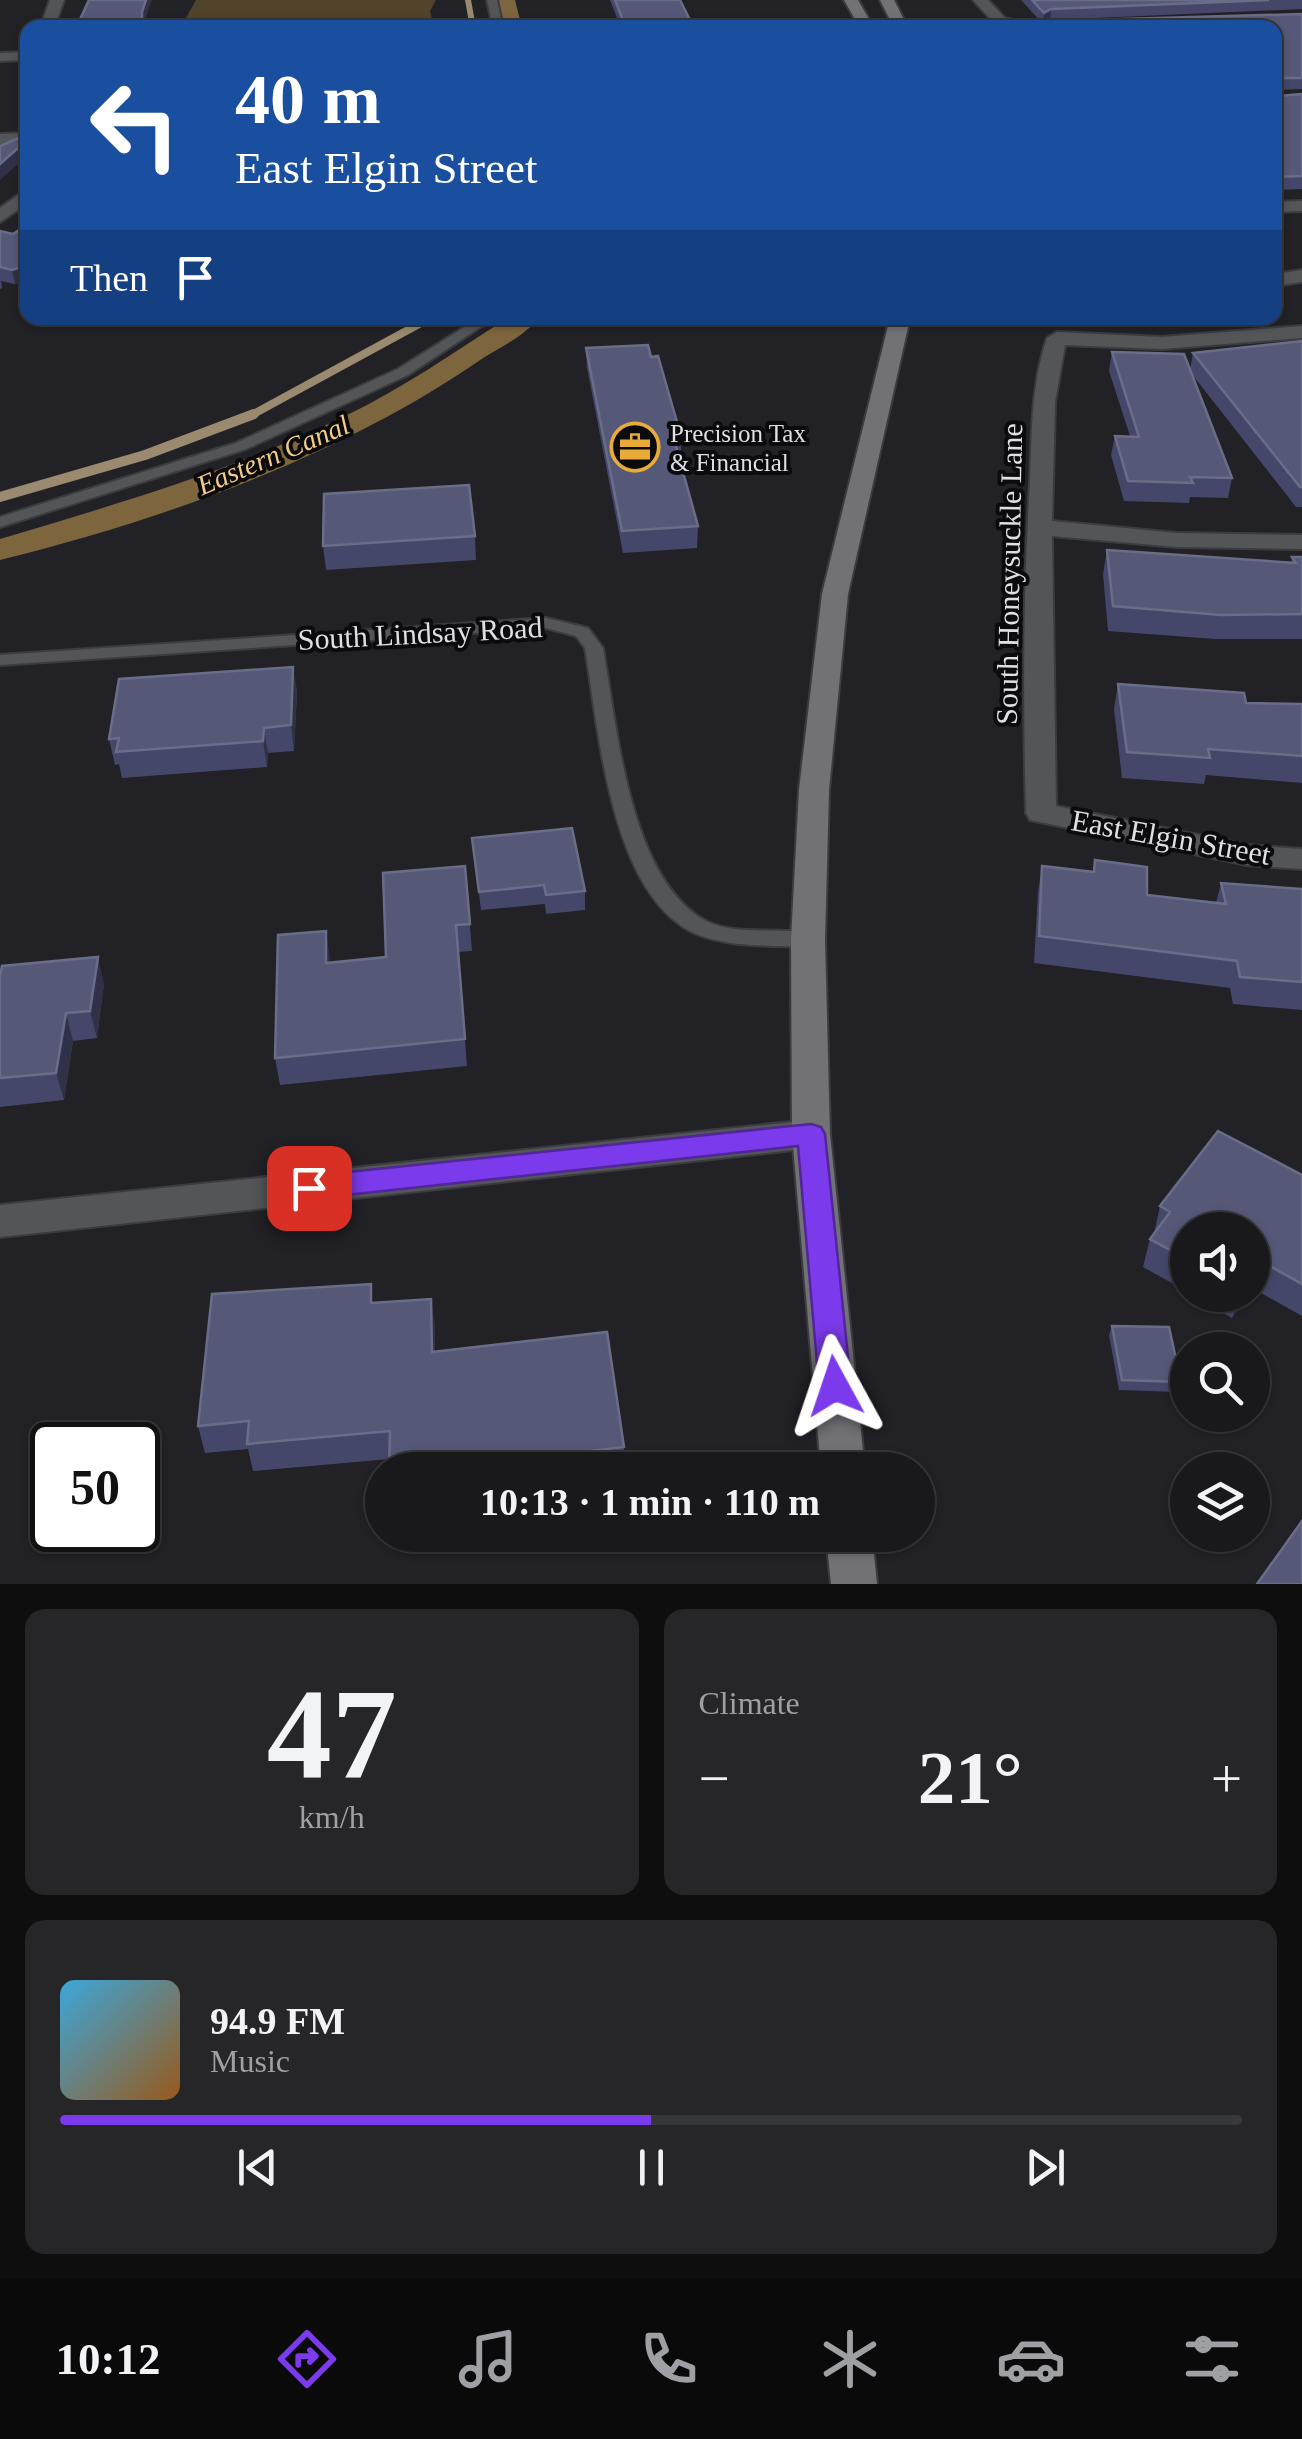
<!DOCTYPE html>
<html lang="en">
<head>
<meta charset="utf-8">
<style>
  body { margin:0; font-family:"Times New Roman",serif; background:#262629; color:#f1f3f6; height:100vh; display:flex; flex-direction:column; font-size:38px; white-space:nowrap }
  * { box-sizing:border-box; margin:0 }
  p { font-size:32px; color:#9fa0a3 }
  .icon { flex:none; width:55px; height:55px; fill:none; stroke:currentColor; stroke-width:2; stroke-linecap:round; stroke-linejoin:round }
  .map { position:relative; height:1584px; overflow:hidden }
  .drawer { display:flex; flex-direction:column; gap:25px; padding:25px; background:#0e0e0f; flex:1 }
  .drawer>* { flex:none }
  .hud { position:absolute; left:20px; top:20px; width:1262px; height:305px; border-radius:20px; box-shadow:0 2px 8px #0004,0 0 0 2px #37383b; background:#1a4fa0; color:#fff; overflow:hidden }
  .tools { position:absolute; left:1170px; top:1212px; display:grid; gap:20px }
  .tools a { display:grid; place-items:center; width:100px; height:100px; border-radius:50%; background:#19191c; box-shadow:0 2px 8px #0004,0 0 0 2px #37383b; font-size:50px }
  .speed { position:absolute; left:30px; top:1422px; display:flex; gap:20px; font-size:50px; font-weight:700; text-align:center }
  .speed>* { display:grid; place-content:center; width:130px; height:130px; border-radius:50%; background:#19191c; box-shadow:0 2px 8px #0004,0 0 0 2px #37383b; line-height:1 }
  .speed .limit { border:5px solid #111; border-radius:15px; background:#fff; color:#111 }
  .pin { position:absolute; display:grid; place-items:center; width:85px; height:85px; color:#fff; margin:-42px; border-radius:20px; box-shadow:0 5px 15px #0006 }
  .me { position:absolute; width:110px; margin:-55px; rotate:355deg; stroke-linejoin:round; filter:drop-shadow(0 0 8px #0008) }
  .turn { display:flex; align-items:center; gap:35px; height:210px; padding:0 50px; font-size:45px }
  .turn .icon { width:130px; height:130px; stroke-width:2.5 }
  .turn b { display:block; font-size:70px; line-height:85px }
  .then { display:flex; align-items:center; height:95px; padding:0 50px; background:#0003; gap:20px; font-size:38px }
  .big { font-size:75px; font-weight:600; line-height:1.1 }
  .drawer .card { flex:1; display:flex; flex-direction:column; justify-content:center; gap:15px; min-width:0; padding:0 35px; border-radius:20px; background:#262629 }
  .drawer .dial { align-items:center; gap:0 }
  .dial b { font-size:130px; line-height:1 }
  .song { display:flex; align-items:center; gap:30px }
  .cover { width:120px; height:120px; border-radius:15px; background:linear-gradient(135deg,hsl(200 70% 55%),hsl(30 70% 35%)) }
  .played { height:10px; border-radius:5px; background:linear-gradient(90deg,#7c3aed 50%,#37383b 50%) }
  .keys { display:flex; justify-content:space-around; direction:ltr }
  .heat { display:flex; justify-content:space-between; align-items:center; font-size:55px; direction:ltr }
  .drawer .tiles { flex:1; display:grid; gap:25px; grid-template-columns:1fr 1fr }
  .card:last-child { grid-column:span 2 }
  .trip { position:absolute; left:365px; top:1452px; width:570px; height:100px; border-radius:50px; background:#19191c; box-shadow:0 2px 8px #0004,0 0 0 2px #37383b; font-weight:600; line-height:100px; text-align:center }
  .tabs { display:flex; height:160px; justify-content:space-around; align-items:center; background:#0a0a0b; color:#9fa0a3 }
  .tabs .icon { width:70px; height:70px }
  .tabs .current { color:#7c3aed }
  .tabs b { font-size:45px; color:#f1f3f6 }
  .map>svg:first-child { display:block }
  .green { fill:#52432b }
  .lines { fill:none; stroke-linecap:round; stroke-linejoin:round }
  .stream-far2 { stroke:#9a8a6f; stroke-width:6 }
  .stream-far1 { stroke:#9a8a6f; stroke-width:8 }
  .stream { stroke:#9a8a6f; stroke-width:10 }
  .canal { fill:#7d653d; fill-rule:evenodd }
  .lane-casing { stroke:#3b3c40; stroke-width:4 }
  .street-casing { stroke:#3b3c40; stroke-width:4 }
  .secondary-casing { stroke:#3b3c40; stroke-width:4 }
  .lane { fill:#545557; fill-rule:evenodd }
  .street { fill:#545557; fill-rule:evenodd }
  .secondary { fill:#717176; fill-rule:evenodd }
  .wall { fill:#45476a }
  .shaded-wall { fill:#2f3149 }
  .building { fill:#555877; stroke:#6a6d88; stroke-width:2.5 }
  .route { fill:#7c3aed; stroke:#51269a; stroke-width:2.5 }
  .labels { text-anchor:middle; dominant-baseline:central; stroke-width:8; stroke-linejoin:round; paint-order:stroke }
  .far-poi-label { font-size:25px; fill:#dedfe3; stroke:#0b0b0d; text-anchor:start }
  .far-water-label { font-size:28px; font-style:italic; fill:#f2ca89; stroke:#0b0b0d }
  .street-label { font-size:30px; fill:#dedfe3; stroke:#0b0b0d }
</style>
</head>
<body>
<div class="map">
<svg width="1302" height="1584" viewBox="0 0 1302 1584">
  <rect width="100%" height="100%" fill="#212126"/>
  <path class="green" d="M 196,0 L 436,0 L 430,11 L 434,27 L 181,27 Z"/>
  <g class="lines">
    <path class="stream-far2" d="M 468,0 L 473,28"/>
    <path class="stream-far1" d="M 248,417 L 430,318"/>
    <path class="stream" d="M 0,497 L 145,455 L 254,414"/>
    <path class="canal" d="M 497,0 L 515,0 L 522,28 L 503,28 Z
      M 508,318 L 538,318 C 526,335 501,347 483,358 C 342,456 166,519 0,560 L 0,539 C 117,504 235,470 345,416 C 402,389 454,352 508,318 Z"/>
    <g class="lane-casing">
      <path id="lane" d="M 487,0 L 497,0 L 503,28 L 493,28 Z
        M 479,318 L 494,318 L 408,375 L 246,449 L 0,527 L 0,517 L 236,443 L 398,369 Z
        M 546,618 L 588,628 L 603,648 C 617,726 629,882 708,922 C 740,937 782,925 816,935 L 819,940 L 816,945 L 808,947 C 772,945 728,948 694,933 C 610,893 599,730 585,648 L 576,636 L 546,628 L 0,665 L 0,655 Z"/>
    </g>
    <g class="street-casing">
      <path id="street" d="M 50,0 L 64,0 L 54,28 L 40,28 Z
        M 973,0 L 988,0 L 1005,18 L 1043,28 L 995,24 Z
        M 28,52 L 28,60 L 0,61 L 0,53 Z
        M 28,133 L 28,143 L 0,144 L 0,134 Z
        M 28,188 L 28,203 L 0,222 L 0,208 Z
        M 1302,201 L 1302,211 L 1275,212 L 1275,202 Z
        M 1302,270 L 1302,282 L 1275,286 L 1275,274 Z
        M 1302,326 L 1302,338 L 1162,349 L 1065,345 L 1055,402 L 1052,521 L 1177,533 L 1302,535 L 1302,549 L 1177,547 L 1052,536 L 1056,806 L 1247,845 L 1302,849 L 1302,869 L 1247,865 L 1030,820 L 1026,813 C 1023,703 1023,592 1030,482 C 1032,434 1031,385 1047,338 L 1057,332 L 1162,337 Z
        M 811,1120 L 824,1124 L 830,1134 L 824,1144 L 811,1148 L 0,1237 L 0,1205 Z"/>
    </g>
    <g class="secondary-casing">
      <path id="secondary" d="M 844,0 L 858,0 L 874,28 L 860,28 Z
        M 880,0 L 894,0 L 908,28 L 894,28 Z
        M 890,318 L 910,318 L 848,594 L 829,790 L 825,940 L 830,1134 L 865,1470 L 821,1470 L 792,1134 L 791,940 L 799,790 L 822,594 Z
        M 826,1535 L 872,1535 L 877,1584 L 831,1584 Z"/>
    </g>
    <use href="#lane" class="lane"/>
    <use href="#street" class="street"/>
    <use href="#secondary" class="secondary"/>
  </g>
  <path class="wall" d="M 610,0 L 680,0 L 694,28 L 621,28 Z
    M 1021,0 L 1302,0 L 1302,9 L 1050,20 L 1043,24 Z
    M 1302,14 L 1302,89 L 1276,90 L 1278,96 L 1302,94 L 1302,189 L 1275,190 L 1275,28 L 1050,28 L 1051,21 Z
    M 28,224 L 28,280 L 15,284 L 1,281 L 2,288 L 0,289 L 0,231 L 13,234 Z
    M 1302,341 L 1302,507 L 1296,507 L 1191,373 L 1232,478 L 1228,498 L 1190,497 L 1189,503 L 1124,501 L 1111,455 L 1115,436 L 1130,436 L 1109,371 L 1112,352 L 1190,370 L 1193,353 Z
    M 586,348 L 651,357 L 681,436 L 681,457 L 679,457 L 698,526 L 697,548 L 623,553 L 587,368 Z
    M 475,536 L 476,560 L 326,570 L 323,546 Z
    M 1107,550 L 1291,563 L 1292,557 L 1302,557 L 1302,639 L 1215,639 L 1108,631 L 1103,574 Z
    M 293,667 L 297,692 L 294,751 L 268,753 L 267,767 L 122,778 L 119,764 L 115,765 L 109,739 Z
    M 1118,684 L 1246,703 L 1302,704 L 1302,783 L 1206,775 L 1204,784 L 1122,778 L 1114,709 Z
    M 472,838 L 585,891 L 585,910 L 546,914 L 545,904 L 481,910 Z
    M 1095,860 L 1147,895 L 1216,903 L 1221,883 L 1302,889 L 1302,1010 L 1233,1004 L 1230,988 L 1034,963 L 1038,892 L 1042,866 L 1093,871 Z
    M 465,866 L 472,951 L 458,952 L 467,1066 L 280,1085 L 275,1058 L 326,931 L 330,963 L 386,957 Z
    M 0,976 L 104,984 L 97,1038 L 73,1041 L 64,1100 L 0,1107 Z
    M 1302,1175 L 1302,1316 L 1252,1288 L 1252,1230 L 1188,1230 L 1188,1292 L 1143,1267 L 1150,1239 L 1154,1234 L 1160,1206 Z
    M 1192,1295 L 1248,1295 L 1232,1318 Z
    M 374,1303 L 435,1326 L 435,1351 L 624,1447 L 624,1470 L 389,1470 L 390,1459 L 253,1471 L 248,1449 L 205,1453 L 198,1426 Z
    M 1112,1326 L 1181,1382 L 1178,1392 L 1119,1390 L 1109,1335 Z"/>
  <path class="shaded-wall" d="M 146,0 L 152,0 L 142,28 L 142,12 Z
    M 1051,9 L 1050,20 L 1043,24 L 1044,13 Z
    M 26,141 L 28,155 L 0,180 L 0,164 Z
    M 28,265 L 28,280 L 15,284 L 12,270 Z
    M 293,667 L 297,692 L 294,751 L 291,725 Z
    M 264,728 L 268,753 L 267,767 L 263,741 Z
    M 326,931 L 330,958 L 330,990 L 326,963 Z
    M 98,957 L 104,984 L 97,1038 L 90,1011 Z
    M 66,1013 L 73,1041 L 64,1100 L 56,1073 Z
    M 1261,1261 L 1252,1288 L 1252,1273 Z
    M 1239,1295 L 1248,1295 L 1232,1318 Z
    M 431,1299 L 435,1326 L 435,1379 L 432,1352 Z"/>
  <path class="building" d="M 89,0 L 146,0 L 142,12 L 142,28 L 76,28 Z
    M 615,0 L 680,0 L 694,28 L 626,28 Z
    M 1032,0 L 1269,0 L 1051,9 L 1044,13 Z
    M 1302,14 L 1302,78 L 1277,78 L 1275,81 L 1275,28 L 1056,28 L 1051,21 Z
    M 1275,87 L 1278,96 L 1302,94 L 1302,176 L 1275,177 Z
    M 23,136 L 26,141 L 0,164 L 0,146 Z
    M 28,224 L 28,265 L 12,270 L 0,267 L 0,231 L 13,234 Z
    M 1302,341 L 1302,487 L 1300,487 L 1193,353 Z
    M 648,345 L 651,357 L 658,356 L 681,436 L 673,436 L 698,526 L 622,531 L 586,348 Z
    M 1112,352 L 1184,354 L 1232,478 L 1190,477 L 1193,483 L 1128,481 L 1115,436 L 1139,437 Z
    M 469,485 L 475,536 L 323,546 L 324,494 Z
    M 1107,550 L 1296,563 L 1292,557 L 1302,557 L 1302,614 L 1221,615 L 1113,606 Z
    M 293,667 L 291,725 L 264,728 L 263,741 L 116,752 L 119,738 L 109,739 L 119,679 Z
    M 1118,684 L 1244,693 L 1246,703 L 1302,704 L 1302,756 L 1208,749 L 1210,758 L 1127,752 Z
    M 572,828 L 585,891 L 546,895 L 544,885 L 479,892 L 472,838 Z
    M 1095,860 L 1147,867 L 1147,895 L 1226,904 L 1221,883 L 1302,889 L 1302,982 L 1240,977 L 1237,961 L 1039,936 L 1042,866 L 1094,872 Z
    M 465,866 L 470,924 L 456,925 L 465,1039 L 275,1058 L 278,935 L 326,931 L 326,963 L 386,957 L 383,873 Z
    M 98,957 L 90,1011 L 66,1013 L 56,1073 L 0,1078 L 0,976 L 2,966 Z
    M 1218,1131 L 1302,1175 L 1302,1284 L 1261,1261 L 1252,1273 L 1252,1230 L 1188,1230 L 1188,1260 L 1150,1239 L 1170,1212 L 1160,1206 Z
    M 371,1284 L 371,1303 L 431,1299 L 432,1352 L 607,1332 L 624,1447 L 455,1467 L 455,1470 L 389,1470 L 390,1431 L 247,1444 L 249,1421 L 198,1426 L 212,1294 Z
    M 1112,1326 L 1169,1327 L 1181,1382 L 1122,1380 Z
    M 1302,1521 L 1302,1584 L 1257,1584 Z"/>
  <path class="route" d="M 811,1124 L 821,1127 L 825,1134 L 851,1386 L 846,1396 L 835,1400 L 824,1396 L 819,1386 L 798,1146 L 309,1199 L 299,1196 L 295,1188 L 299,1180 L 309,1176 Z"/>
  <defs>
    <g id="office-ring" transform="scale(2.5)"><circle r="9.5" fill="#0b0b0d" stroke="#e8ab37" stroke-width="1.5"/><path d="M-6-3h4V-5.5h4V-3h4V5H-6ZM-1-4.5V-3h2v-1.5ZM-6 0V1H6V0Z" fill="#e8ab37"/></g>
  </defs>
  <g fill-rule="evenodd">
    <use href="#office-ring" x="635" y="447"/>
  </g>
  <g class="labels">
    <g class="far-poi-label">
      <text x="670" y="433">Precision Tax<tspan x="670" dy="29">&amp; Financial</tspan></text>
    </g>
    <g class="far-water-label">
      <text transform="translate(273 455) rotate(-23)">Eastern Canal</text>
    </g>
    <g class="street-label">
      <text transform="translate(1009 574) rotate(-89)">South Honeysuckle Lane</text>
      <text transform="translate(420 633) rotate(-3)">South Lindsay Road</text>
      <text transform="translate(1171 837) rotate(10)">East Elgin Street</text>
    </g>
  </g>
</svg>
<div class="tools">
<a><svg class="icon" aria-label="sound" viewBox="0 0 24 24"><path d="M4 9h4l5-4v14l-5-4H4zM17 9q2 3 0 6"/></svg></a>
<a><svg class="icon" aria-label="search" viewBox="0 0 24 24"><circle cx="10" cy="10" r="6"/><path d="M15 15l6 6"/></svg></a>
<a><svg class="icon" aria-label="layers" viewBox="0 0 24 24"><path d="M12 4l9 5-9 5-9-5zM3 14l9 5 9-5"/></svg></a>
</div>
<div class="speed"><div class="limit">50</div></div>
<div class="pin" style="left:309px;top:1188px;background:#d93025"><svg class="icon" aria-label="arrive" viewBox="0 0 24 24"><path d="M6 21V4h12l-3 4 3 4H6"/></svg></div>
<svg class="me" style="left:835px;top:1386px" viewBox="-20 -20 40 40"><path d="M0-17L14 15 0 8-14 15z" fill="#7c3aed" stroke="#fff" stroke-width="4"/></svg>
<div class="trip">10:13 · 1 min · 110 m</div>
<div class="hud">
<div class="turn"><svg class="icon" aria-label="left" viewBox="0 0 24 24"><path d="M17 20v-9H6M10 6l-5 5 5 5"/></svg><div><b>40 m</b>East Elgin Street</div></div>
<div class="then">Then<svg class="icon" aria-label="arrive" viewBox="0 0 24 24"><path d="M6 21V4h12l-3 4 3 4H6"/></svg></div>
</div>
</div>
<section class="drawer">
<div class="tiles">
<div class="card dial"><b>47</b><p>km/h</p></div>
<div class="card"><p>Climate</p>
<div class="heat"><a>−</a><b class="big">21°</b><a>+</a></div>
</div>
<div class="card">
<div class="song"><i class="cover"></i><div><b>94.9 FM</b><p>Music</p></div></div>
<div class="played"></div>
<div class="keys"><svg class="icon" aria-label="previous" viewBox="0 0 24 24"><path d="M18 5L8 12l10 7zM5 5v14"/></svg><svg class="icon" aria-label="pause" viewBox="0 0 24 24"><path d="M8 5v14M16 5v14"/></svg><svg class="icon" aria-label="next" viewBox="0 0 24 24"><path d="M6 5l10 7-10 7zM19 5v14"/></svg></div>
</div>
</div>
</section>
<nav class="tabs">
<b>10:12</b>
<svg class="icon current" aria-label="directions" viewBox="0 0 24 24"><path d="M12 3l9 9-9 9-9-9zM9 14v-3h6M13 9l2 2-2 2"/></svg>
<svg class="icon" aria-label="music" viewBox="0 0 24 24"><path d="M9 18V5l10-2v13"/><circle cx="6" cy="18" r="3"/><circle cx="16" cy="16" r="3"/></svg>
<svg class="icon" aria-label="phone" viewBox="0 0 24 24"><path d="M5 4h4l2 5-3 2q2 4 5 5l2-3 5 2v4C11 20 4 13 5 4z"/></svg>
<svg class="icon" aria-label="climate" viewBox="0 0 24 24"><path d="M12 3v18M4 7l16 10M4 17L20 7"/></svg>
<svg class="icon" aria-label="car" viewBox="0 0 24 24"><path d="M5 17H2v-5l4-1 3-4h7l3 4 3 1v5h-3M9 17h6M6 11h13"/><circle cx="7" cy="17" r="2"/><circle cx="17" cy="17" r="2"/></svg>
<svg class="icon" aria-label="filters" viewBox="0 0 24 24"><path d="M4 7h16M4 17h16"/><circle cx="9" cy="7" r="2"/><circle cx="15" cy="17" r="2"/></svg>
</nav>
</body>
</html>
